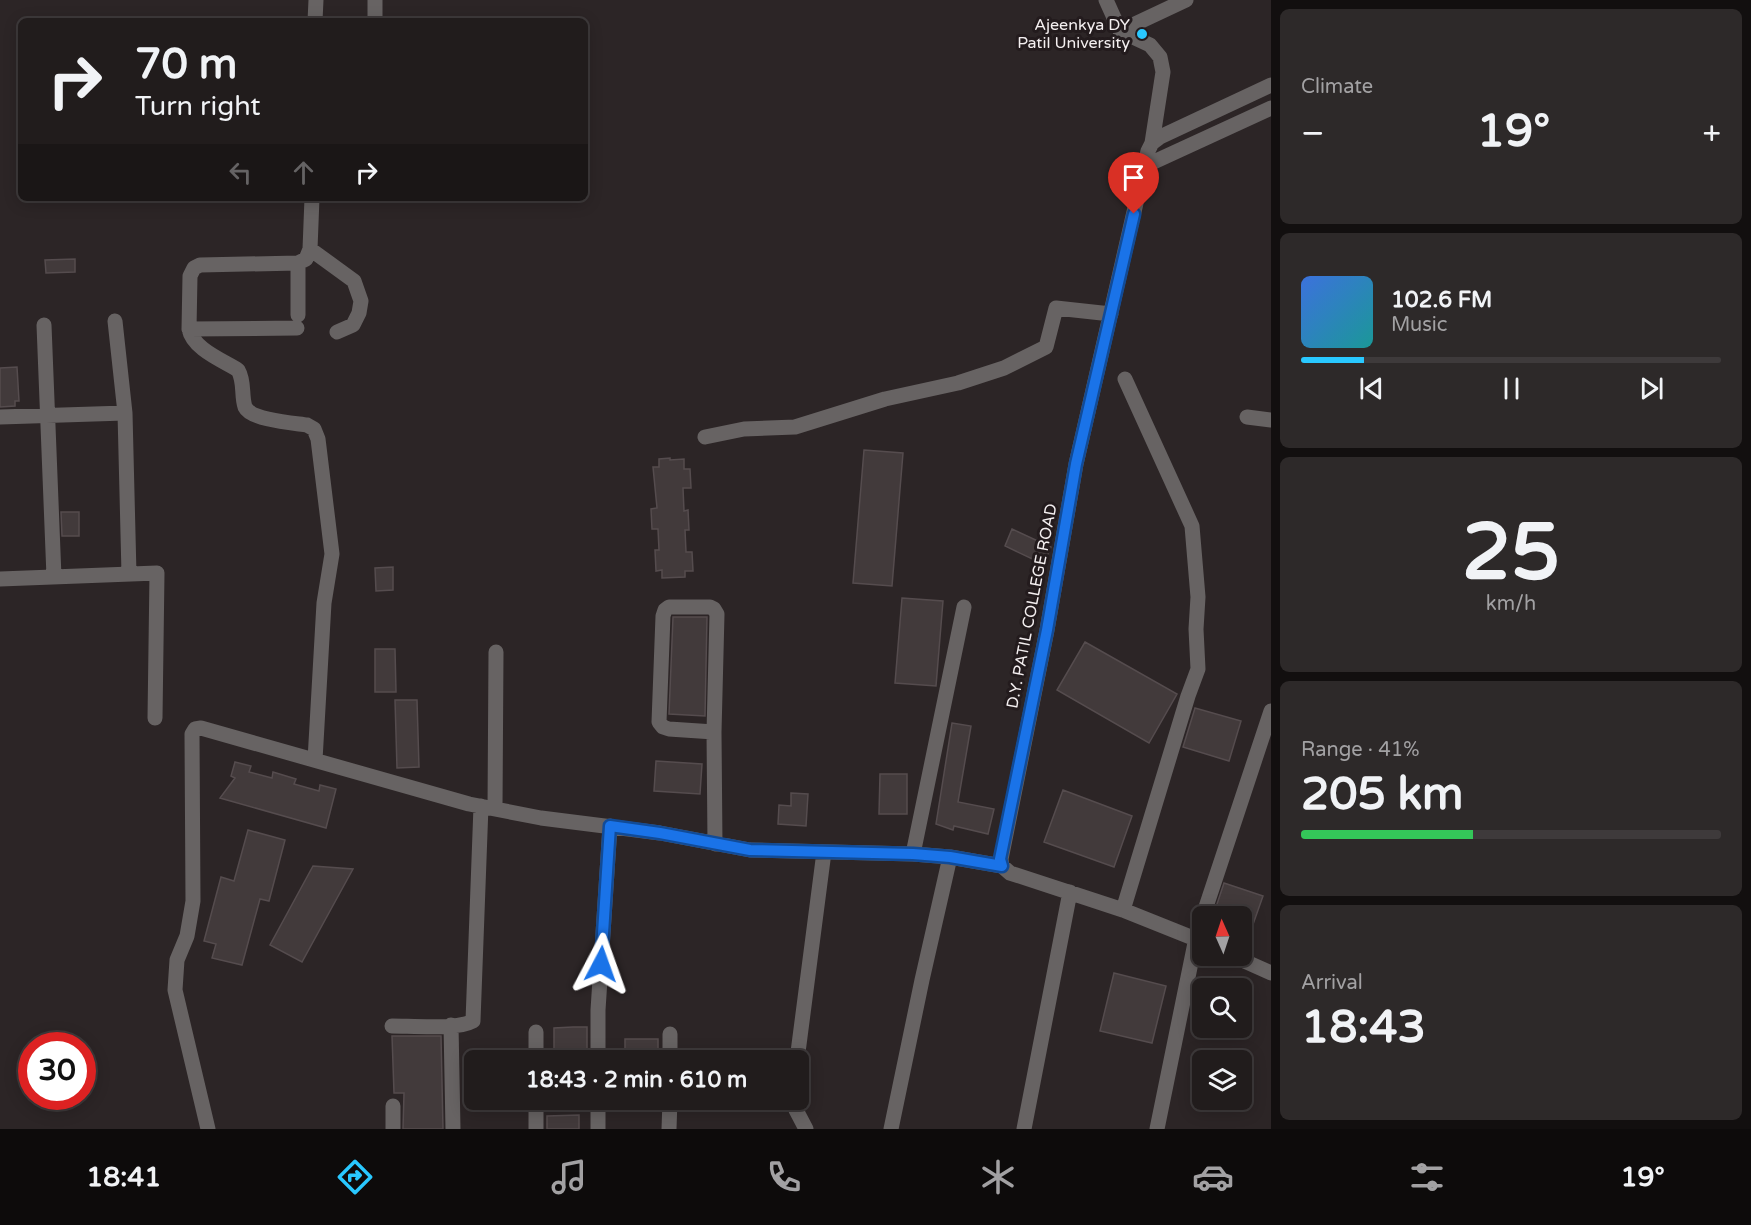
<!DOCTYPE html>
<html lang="en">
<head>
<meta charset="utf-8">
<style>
  body { margin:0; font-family:"Varela Round",sans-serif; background:#2d2929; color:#f1f3f6; height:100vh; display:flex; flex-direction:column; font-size:22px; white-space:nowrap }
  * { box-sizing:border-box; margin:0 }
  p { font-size:20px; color:#a2a1a3 }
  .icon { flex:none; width:33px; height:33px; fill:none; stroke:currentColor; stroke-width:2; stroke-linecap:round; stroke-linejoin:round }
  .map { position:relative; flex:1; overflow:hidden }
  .side { display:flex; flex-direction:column; gap:9px; padding:9px; background:#120f0f; width:480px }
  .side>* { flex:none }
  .top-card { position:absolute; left:18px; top:18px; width:570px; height:183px; border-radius:9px; box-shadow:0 3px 15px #0003,0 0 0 2px #3e3a3b; background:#211c1c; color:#f1f3f6; overflow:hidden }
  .needle { width:39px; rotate:357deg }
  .buttons { position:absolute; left:1192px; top:906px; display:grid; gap:12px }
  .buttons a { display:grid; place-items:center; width:60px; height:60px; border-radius:9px; background:#211c1c; box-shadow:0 3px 15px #0003,0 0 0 2px #3e3a3b; font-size:30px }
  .speed { position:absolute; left:18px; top:1032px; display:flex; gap:12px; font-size:30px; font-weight:700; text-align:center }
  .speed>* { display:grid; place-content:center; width:78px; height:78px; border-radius:50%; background:#211c1c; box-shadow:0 3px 15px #0003,0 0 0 2px #3e3a3b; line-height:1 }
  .speed .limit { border:9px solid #d22; background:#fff; color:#111 }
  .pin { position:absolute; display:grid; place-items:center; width:51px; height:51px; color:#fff; margin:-62px -26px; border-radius:50% 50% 50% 0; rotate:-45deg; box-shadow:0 0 6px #0007 }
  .pin .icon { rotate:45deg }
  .me { position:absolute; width:66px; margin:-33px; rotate:4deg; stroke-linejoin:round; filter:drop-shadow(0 0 4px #0008) }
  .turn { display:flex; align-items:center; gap:21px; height:126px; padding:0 18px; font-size:27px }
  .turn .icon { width:78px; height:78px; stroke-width:2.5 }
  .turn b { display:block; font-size:42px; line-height:51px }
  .lanes { display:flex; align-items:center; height:57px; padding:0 18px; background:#0003; justify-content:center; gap:30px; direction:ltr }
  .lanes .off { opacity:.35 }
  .big { font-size:45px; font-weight:800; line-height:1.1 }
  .side .widget { flex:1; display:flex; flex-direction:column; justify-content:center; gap:9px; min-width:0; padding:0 21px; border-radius:9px; background:#2d2929 }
  .side .dial { align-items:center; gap:0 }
  .dial b { font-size:78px; line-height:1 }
  .song { display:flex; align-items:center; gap:18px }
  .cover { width:72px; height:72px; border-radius:9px; background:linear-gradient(135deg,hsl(220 70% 55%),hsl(180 70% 35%)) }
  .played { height:6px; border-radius:3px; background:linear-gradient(90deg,#29c8ff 15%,#3e3a3b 15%) }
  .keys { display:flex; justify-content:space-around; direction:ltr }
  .heat { display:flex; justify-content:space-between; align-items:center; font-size:33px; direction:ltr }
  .charge { height:9px; border-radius:4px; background:linear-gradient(90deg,#34c759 41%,#3e3a3b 0) }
  .trip { position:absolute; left:464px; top:1050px; width:345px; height:60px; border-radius:9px; background:#211c1c; box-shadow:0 3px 15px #0003,0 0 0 2px #3e3a3b; font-weight:800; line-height:60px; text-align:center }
  .menu { display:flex; height:96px; justify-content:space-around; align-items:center; background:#0d0b0b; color:#a2a1a3 }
  .menu .icon { width:42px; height:42px }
  .menu .active { color:#29c8ff }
  .menu b { font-size:27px; color:#f1f3f6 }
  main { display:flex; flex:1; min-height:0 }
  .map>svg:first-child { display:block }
  .building { fill:#423a3b; stroke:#554c4e; stroke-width:1.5 }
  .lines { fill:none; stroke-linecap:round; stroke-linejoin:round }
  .minor { stroke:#676363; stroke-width:15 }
  .route-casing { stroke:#114b97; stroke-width:15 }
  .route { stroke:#1a73e8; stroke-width:10 }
  .poi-dot { fill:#29c8ff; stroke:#231b1d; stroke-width:2 }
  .labels { text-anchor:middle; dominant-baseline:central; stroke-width:6; stroke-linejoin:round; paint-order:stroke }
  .poi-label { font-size:16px; fill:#f4eff0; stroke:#231b1d; text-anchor:end }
  .street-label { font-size:16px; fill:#f4eff0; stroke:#231b1d }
</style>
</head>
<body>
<main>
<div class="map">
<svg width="1271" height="1129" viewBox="0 0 1271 1129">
  <rect width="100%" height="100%" fill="#2c2526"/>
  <path class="building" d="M 75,259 L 75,272 L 46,273 L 45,260 Z
    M 17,367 L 19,401 L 15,401 L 15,406 L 0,407 L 0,368 Z
    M 864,450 L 903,453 L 892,586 L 853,583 Z
    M 670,458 L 670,460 L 684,459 L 684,469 L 690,469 L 691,488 L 683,488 L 684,511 L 688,510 L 689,530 L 685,530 L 686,552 L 692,552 L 693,571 L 685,571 L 685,577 L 662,578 L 662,570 L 656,571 L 655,550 L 659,550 L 658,529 L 652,529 L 651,509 L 657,508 L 653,467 L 659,467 L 659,459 Z
    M 61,512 L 79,512 L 79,536 L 62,536 Z
    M 1012,529 L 1051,547 L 1043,564 L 1005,546 Z
    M 393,567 L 393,590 L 376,591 L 375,568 Z
    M 902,598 L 943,601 L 936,686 L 895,683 Z
    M 673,617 L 707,617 L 705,716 L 669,714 Z
    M 1085,642 L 1177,694 L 1149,743 L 1057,690 Z
    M 375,649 L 395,649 L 396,692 L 375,692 Z
    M 395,700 L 417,700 L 419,767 L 397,768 Z
    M 1195,708 L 1241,721 L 1229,761 L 1183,747 Z
    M 952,723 L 971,726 L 958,802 L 994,809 L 988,834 L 954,826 L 953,830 L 936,824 Z
    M 656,761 L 702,764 L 700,794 L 654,791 Z
    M 235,762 L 251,766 L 249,772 L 272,778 L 273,772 L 296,779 L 294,784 L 319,791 L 320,785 L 336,789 L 326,828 L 220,798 L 235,778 L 231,776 Z
    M 880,774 L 907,774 L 907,814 L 879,814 Z
    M 1063,790 L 1132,816 L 1114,867 L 1044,842 Z
    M 791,793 L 808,794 L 806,826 L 778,824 L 779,805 L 791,806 Z
    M 248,830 L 285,840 L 269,901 L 260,899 L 242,965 L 212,958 L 216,944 L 204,941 L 221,877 L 234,881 Z
    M 313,866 L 353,869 L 302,962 L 270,945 Z
    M 1224,883 L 1263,896 L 1244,950 L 1242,916 L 1213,916 Z
    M 1114,973 L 1166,986 L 1152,1043 L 1100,1031 Z
    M 573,1027 L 587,1027 L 587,1060 L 554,1060 L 554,1028 Z
    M 392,1036 L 441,1036 L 443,1129 L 403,1129 L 404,1093 L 394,1093 Z
    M 625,1039 L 658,1039 L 658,1060 L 625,1060 Z
    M 579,1115 L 579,1129 L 547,1129 L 547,1116 Z"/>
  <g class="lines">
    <path class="minor" d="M 375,0 L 375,21
      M 1106,0 L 1120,31 L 1150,45 L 1160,57 L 1163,72 L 1152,143 L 1148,151 L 1076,464 L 1047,630 L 1001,859 L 1002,866 L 1010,873 L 1123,910 L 1203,942
      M 315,21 L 316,0
      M 1120,31 L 1186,0
      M 1152,143 L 1160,137 L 1271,85
      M 1145,166 L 1271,108
      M 312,198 L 310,249 L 306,259 L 298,263 L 200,265 L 194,268 L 190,276 L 189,329 C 193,349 222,360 238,370 C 245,382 241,395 245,407 C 251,420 294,423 307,425 L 314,429 L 318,439 L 332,554 L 324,603 L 315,760
      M 310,249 L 354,281 L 361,301 L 359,313 L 353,325 L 337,332
      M 298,263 L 298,315
      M 115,321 L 125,413
      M 44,325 L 54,577
      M 189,329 L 297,328
      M 0,417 L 125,413 L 129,574
      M 1247,417 L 1271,420
      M 705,437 L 744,429 L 795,427 L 885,399 L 958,383 L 1004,368 L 1046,347 L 1056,308 L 1111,314
      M 0,579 L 157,573 L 155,718
      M 714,732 L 669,729 L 663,727 L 659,722 L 663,616 L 665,610 L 669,607 L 710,607 L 714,609 L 717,614 L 714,732 L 715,844
      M 495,809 L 496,652
      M 913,854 L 964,607
      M 1123,910 L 1188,696 L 1198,669 L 1196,629 L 1198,597 L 1192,526 L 1125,379
      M 1203,916 L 1271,711
      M 1233,956 L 1271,973
      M 451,1025 L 453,1129
      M 392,1026 C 412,1026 457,1030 473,1021 L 481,806
      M 536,1060 L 536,1032
      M 598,1060 L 598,1010 L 610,826
      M 670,1060 L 670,1034
      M 797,1060 L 824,852
      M 536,1100 L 536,1102 L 598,1103
      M 598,1100 L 598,1129
      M 794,1100 L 796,1110 L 806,1129
      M 536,1102 L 536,1129
      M 393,1106 L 393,1129
      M 208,1129 L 175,990 L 177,960 L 187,936 L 193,901 L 192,734 L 195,729 L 201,728 L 469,804 L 541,818 L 660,833 L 750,850 L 913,854 L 950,857 L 1002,866
      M 669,1129 L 670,1100
      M 891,1129 L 922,980 L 950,857
      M 1024,1129 L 1070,892
      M 1157,1129 L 1196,938 L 1203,917"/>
  </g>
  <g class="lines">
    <g class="route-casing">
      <path id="route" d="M 601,964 L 610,826 L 660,833 L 750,850 L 913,854 L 950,857 L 1002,866 L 1000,859 L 1047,630 L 1076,464 L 1134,214"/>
    </g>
    <use href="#route" class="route"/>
  </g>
  <circle class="poi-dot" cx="1142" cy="34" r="6"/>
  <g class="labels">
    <g class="poi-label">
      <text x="1130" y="25">Ajeenkya DY<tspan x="1130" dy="18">Patil University</tspan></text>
    </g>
    <g class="street-label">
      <text transform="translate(1032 606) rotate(-79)">D.Y. PATIL COLLEGE ROAD</text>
    </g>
  </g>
</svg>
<div class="buttons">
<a><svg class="needle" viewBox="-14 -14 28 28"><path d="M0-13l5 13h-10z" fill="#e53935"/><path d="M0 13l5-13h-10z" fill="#a2a1a3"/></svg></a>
<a><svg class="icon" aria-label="search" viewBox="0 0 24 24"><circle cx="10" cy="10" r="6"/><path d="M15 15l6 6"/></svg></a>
<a><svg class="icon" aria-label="layers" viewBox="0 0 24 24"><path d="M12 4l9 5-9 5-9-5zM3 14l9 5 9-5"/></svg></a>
</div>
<div class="speed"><div class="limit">30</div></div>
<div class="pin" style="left:1134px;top:214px;background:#d93025"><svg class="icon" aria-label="arrive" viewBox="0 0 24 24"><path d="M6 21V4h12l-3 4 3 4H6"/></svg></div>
<svg class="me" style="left:601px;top:964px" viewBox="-20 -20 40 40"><path d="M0-17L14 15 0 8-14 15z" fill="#1a73e8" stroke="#fff" stroke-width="4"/></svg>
<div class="trip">18:43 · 2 min · 610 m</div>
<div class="top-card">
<div class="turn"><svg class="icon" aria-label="right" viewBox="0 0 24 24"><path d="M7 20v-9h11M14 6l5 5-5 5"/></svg><div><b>70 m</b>Turn right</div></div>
<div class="lanes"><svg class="icon off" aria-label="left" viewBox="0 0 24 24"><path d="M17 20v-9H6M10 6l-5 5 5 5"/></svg><svg class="icon off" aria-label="ahead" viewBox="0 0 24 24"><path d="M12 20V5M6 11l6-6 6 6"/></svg><svg class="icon" aria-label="right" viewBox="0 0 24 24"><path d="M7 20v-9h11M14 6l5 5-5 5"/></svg></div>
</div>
</div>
<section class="side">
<div class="widget"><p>Climate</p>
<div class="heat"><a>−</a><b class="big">19°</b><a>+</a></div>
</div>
<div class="widget">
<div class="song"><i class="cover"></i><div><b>102.6 FM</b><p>Music</p></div></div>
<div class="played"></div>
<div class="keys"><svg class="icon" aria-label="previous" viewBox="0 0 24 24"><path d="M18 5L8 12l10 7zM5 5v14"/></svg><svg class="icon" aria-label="pause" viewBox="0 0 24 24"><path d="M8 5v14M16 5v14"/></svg><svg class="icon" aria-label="next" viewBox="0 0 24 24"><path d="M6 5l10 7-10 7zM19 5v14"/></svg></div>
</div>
<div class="widget dial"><b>25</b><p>km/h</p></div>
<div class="widget"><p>Range · 41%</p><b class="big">205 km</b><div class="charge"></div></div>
<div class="widget"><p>Arrival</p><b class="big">18:43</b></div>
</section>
</main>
<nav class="menu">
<b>18:41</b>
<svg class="icon active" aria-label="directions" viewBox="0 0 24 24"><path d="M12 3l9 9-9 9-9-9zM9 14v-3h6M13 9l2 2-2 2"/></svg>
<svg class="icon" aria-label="music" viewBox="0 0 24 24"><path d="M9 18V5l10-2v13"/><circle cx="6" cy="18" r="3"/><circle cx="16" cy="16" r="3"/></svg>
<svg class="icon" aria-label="phone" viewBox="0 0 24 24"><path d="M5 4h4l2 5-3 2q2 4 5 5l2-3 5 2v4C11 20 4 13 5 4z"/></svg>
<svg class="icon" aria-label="climate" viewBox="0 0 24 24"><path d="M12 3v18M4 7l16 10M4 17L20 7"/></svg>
<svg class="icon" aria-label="car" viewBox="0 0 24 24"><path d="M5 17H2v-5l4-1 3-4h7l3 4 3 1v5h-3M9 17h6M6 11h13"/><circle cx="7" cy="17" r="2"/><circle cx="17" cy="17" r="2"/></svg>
<svg class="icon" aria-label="filters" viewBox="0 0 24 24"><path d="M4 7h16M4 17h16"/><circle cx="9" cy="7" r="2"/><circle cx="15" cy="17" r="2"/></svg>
<b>19°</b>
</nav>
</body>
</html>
